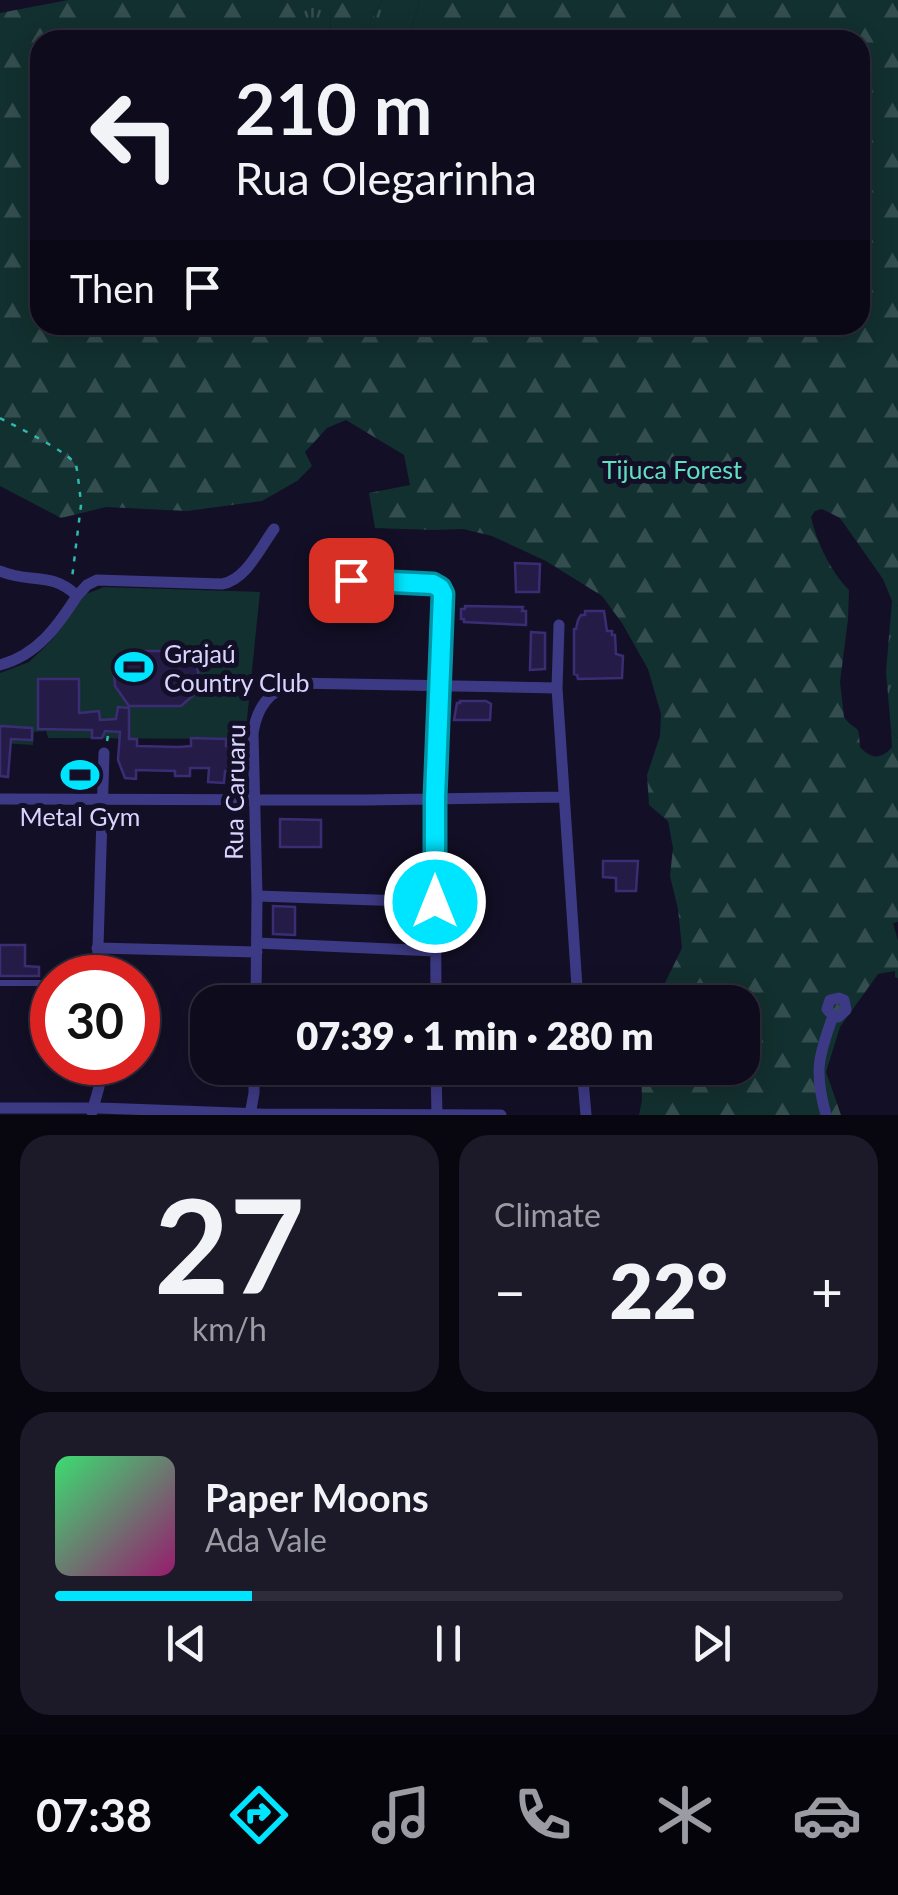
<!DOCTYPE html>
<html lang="en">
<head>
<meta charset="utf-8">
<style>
  body { margin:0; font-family:Lato,sans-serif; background:#1c1929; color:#f1f3f6; height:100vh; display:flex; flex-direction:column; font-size:38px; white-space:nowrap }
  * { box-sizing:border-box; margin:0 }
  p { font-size:32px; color:#9b9ba3 }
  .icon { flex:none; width:55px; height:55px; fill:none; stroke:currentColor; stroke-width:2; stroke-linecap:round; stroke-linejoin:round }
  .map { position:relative; height:1115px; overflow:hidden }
  .side { display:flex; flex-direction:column; gap:20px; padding:20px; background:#08060f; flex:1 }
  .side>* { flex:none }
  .guide { position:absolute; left:30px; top:30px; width:840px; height:305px; border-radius:30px; box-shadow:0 5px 25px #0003,0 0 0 2px #2e2b3b; background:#0e0b1c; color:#f1f3f6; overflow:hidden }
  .speed { position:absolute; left:30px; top:955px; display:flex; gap:20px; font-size:50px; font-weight:700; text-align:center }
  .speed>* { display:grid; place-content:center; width:130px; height:130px; border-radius:50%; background:#0e0b1c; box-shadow:0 5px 25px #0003,0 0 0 2px #2e2b3b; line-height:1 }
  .speed .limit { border:15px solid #d22; background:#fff; color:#111 }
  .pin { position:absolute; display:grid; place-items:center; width:85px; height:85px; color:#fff; margin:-42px; border-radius:20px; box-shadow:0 5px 15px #0006 }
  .me { position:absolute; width:110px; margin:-55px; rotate:0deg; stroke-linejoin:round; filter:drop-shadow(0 0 8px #0008) }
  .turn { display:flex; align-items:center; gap:35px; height:210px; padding:0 40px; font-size:45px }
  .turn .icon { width:130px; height:130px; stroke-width:2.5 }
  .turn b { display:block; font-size:70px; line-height:85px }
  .then { display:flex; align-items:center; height:95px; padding:0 40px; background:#0003; gap:20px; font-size:38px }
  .big { font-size:75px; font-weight:800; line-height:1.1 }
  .side .widget { flex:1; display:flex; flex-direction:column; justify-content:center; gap:15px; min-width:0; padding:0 35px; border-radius:30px; background:#1c1929 }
  .side .dial { align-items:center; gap:0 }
  .dial b { font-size:130px; line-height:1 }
  .song { display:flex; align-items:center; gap:30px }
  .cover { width:120px; height:120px; border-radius:15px; background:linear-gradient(135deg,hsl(140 70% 55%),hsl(320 70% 35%)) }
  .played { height:10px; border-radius:5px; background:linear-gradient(90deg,#00e5ff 25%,#2e2b3b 25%) }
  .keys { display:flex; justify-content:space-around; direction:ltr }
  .heat { display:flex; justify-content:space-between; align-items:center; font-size:55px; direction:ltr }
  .side .tiles { flex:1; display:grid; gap:20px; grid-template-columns:1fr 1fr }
  .widget:last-child { grid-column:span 2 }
  .trip { position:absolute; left:190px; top:985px; width:570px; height:100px; border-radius:30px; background:#0e0b1c; box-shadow:0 5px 25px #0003,0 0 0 2px #2e2b3b; font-weight:800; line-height:100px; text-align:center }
  .tab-bar { display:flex; height:160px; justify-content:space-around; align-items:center; background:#06040b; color:#9b9ba3 }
  .tab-bar .icon { width:70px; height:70px }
  .tab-bar .active { color:#00e5ff }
  .tab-bar b { font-size:45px; color:#f1f3f6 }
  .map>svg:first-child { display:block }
  .grass { fill:url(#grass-tufts) }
  .forest { fill:url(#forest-firs) }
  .pitch { fill:#12302f }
  .building { fill:#241b47; stroke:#3b2d73; stroke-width:2.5 }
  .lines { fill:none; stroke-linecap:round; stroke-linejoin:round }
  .path { stroke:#2fb8b0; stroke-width:2.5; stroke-dasharray:5 8; stroke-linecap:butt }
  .lane { stroke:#3d3a85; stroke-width:6 }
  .street { stroke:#3d3a85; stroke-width:11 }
  .route-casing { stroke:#0095a6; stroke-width:25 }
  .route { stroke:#00e5ff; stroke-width:18 }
  .labels { text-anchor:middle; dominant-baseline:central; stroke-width:10; stroke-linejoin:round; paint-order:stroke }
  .park-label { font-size:25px; fill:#5fe0c0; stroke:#130f26 }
  .poi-label { font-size:25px; fill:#d9d4ff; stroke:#130f26; text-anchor:start }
  .street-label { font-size:25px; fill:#d9d4ff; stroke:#130f26 }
</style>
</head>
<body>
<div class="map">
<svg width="898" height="1115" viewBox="0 0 898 1115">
  <defs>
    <pattern id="grass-tufts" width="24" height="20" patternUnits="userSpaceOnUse" patternTransform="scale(2.5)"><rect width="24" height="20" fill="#12302f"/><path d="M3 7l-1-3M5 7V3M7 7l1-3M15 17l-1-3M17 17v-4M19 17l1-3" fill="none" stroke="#344d4e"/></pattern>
    <pattern id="forest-firs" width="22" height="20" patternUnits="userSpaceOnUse" patternTransform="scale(2.5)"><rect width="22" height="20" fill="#12302f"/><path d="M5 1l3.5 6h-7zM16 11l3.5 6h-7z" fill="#344d4e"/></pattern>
  </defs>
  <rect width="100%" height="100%" fill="#130f26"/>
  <path class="grass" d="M 382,0 L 420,0 L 407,40 L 360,40 Z
    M 313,2 L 322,2 L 331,9 L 330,40 L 275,40 L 296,12 Z
    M 892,601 L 898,606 L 898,738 L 891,730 L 886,672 Z"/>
  <path class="forest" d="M 68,0 L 382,0 L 360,40 L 330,40 L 331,9 C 308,0 287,23 275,40 L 40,40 L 40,325 L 860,325 L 860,40 L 407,40 L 420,0 L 898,0 L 898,606 L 892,601 L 883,579 L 840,518 L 822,509 L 815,511 L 811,517 C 817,543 831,572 849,590 L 848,619 L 840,682 L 844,717 C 856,734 859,720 860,747 C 871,759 881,760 892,747 L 891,730 L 898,738 L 898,922 L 893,923 L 898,941 L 898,978 L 895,977 L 895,971 L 878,974 L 840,1027 L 826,1072 L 841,1115 L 639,1115 L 642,1100 L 641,1068 L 742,1068 L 742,1002 L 647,1002 L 648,993 L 664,985 L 682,948 L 678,909 L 670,876 L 673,848 L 668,821 L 649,805 L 647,775 L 660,736 L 661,714 L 648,669 L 622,623 L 602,596 L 546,561 L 492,536 L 463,529 L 434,530 L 375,528 L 369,493 L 410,485 L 404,455 L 346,420 L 327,428 L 305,452 L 312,466 L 297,481 L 262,501 L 187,511 L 106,507 L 61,518 L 0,486 L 0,13 Z"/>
  <path class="pitch" d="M 104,587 L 260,592 L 245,739 L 48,738 L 46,731 L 34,732 L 33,745 L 0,743 L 0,673 L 29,662 L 52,640 L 69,613 L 86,594 Z"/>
  <path class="building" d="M 515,563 L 540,564 L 539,592 L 516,592 Z
    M 465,606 L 523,607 L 522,611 L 526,611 L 526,625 L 464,622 L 464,619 L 461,619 L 461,609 L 465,609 Z
    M 585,611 L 604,611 L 607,631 L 612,631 L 612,635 L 615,635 L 616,654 L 623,656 L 622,678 L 578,679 L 577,675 L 574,674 L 574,629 L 576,629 L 578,620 L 581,615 L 585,615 Z
    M 531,632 L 545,633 L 545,669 L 530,670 Z
    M 136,651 L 180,651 L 185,654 L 196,664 L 198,671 L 199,685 L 197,692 L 181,706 L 129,706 L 115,686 L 114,673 L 122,660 Z
    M 38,679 L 79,679 L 79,713 L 99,711 L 100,720 L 116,719 L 118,707 L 129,708 L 129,739 L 137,739 L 137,746 L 179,747 L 191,746 L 191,738 L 226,739 L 226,746 L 243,747 L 243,772 L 225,771 L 224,783 L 208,782 L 209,768 L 190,768 L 190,776 L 175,776 L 175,771 L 136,770 L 136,779 L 125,778 L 118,760 L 120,732 L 105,731 L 102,738 L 92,738 L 92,730 L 38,729 Z
    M 460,701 L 486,701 L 491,704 L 490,720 L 454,720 L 457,703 L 460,703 Z
    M 0,726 L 32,728 L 32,740 L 11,739 L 8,777 L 0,776 Z
    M 280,819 L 321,820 L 321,847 L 280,847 Z
    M 603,861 L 638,861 L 636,891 L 616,891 L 616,878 L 603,877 Z
    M 273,906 L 295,907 L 295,935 L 273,934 Z
    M 0,945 L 25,945 L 25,966 L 39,967 L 39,976 L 0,976 Z"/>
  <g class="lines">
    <path class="path" d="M 0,418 C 15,426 69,452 76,465 C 77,468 81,500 81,505 L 72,578
      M 107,741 L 109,731"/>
    <path class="lane" d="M 0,983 L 41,983"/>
    <path class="street" d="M 0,571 C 31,584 52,571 77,596 L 87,585 L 97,580 L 222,584 C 246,580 260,548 274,529
      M 351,580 L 433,584 L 440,588 L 443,595 L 435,798 L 436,1002
      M 559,625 L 557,688 L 578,1002
      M 0,665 C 37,655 57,627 77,596
      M 0,799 L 366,800 L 564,797
      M 257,896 L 435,902
      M 257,943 L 435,951
      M 97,948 L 257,952
      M 97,978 L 104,753
      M 256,1002 L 257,896 L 253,733 C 257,707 269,691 294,683 L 557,688
      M 436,1068 L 437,1115
      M 582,1068 L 586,1115
      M 0,1108 L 100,1108 L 261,1114 L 501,1115
      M 92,1112 L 99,1087 L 98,1062
      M 250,1115 L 254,1093 L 254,1068
      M 826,1115 C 814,1072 818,1057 833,1016 L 838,1017 L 846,1010 L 844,1000 L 839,998 L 830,1000 L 827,1009 L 833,1016"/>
  </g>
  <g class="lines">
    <g class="route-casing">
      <path id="route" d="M 351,580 L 433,584 L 440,588 L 443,594 L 435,798 L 435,902"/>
    </g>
    <use href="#route" class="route"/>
  </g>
  <defs>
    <g id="stadium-bare" transform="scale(3)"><path d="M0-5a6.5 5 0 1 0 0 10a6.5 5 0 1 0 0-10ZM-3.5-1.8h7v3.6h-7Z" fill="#00e5ff" stroke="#130f26" stroke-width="2.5" paint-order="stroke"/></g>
  </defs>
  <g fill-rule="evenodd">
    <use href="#stadium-bare" x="134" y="667"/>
    <use href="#stadium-bare" x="80" y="775"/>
  </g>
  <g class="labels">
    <g class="park-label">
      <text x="672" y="469">Tijuca Forest</text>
    </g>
    <g class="poi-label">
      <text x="164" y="653">Grajaú<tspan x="164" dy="29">Country Club</tspan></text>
      <text x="80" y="816" text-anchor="middle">Metal Gym</text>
    </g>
    <g class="street-label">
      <text transform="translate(234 792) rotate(-89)">Rua Caruaru</text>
    </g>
  </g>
</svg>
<div class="speed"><div class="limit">30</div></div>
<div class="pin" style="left:351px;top:580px;background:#d93025"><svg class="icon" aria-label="arrive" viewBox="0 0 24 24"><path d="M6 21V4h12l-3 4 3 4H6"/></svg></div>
<svg class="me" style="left:435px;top:902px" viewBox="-20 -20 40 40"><circle r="17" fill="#00e5ff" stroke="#fff" stroke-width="3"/><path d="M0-11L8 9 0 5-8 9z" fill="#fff"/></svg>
<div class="trip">07:39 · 1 min · 280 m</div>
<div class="guide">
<div class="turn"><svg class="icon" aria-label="left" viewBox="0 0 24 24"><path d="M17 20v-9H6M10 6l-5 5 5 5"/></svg><div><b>210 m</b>Rua Olegarinha</div></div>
<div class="then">Then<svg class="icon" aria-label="arrive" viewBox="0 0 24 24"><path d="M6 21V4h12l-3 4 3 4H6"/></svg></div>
</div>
</div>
<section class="side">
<div class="tiles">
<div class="widget dial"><b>27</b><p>km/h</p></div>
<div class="widget"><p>Climate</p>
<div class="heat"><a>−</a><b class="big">22°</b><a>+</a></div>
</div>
<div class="widget">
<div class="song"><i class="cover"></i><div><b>Paper Moons</b><p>Ada Vale</p></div></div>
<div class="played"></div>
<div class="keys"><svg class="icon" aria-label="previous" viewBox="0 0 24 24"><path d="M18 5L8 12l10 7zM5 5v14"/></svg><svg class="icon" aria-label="pause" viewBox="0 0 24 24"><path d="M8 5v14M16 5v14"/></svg><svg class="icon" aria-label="next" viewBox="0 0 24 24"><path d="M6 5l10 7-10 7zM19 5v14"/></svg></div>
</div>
</div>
</section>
<nav class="tab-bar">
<b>07:38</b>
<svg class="icon active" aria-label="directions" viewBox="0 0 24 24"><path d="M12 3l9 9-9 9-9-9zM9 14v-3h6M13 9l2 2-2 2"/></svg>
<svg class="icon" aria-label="music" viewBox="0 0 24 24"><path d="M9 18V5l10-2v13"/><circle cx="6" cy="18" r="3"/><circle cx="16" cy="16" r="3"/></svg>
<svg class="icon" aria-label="phone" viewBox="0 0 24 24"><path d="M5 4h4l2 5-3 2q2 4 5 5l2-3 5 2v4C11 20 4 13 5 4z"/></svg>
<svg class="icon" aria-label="climate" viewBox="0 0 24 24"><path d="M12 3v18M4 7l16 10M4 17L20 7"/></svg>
<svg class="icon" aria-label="car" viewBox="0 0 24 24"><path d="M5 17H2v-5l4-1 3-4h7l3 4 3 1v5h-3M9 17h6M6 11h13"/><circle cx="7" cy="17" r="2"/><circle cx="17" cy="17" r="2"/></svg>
</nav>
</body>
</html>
